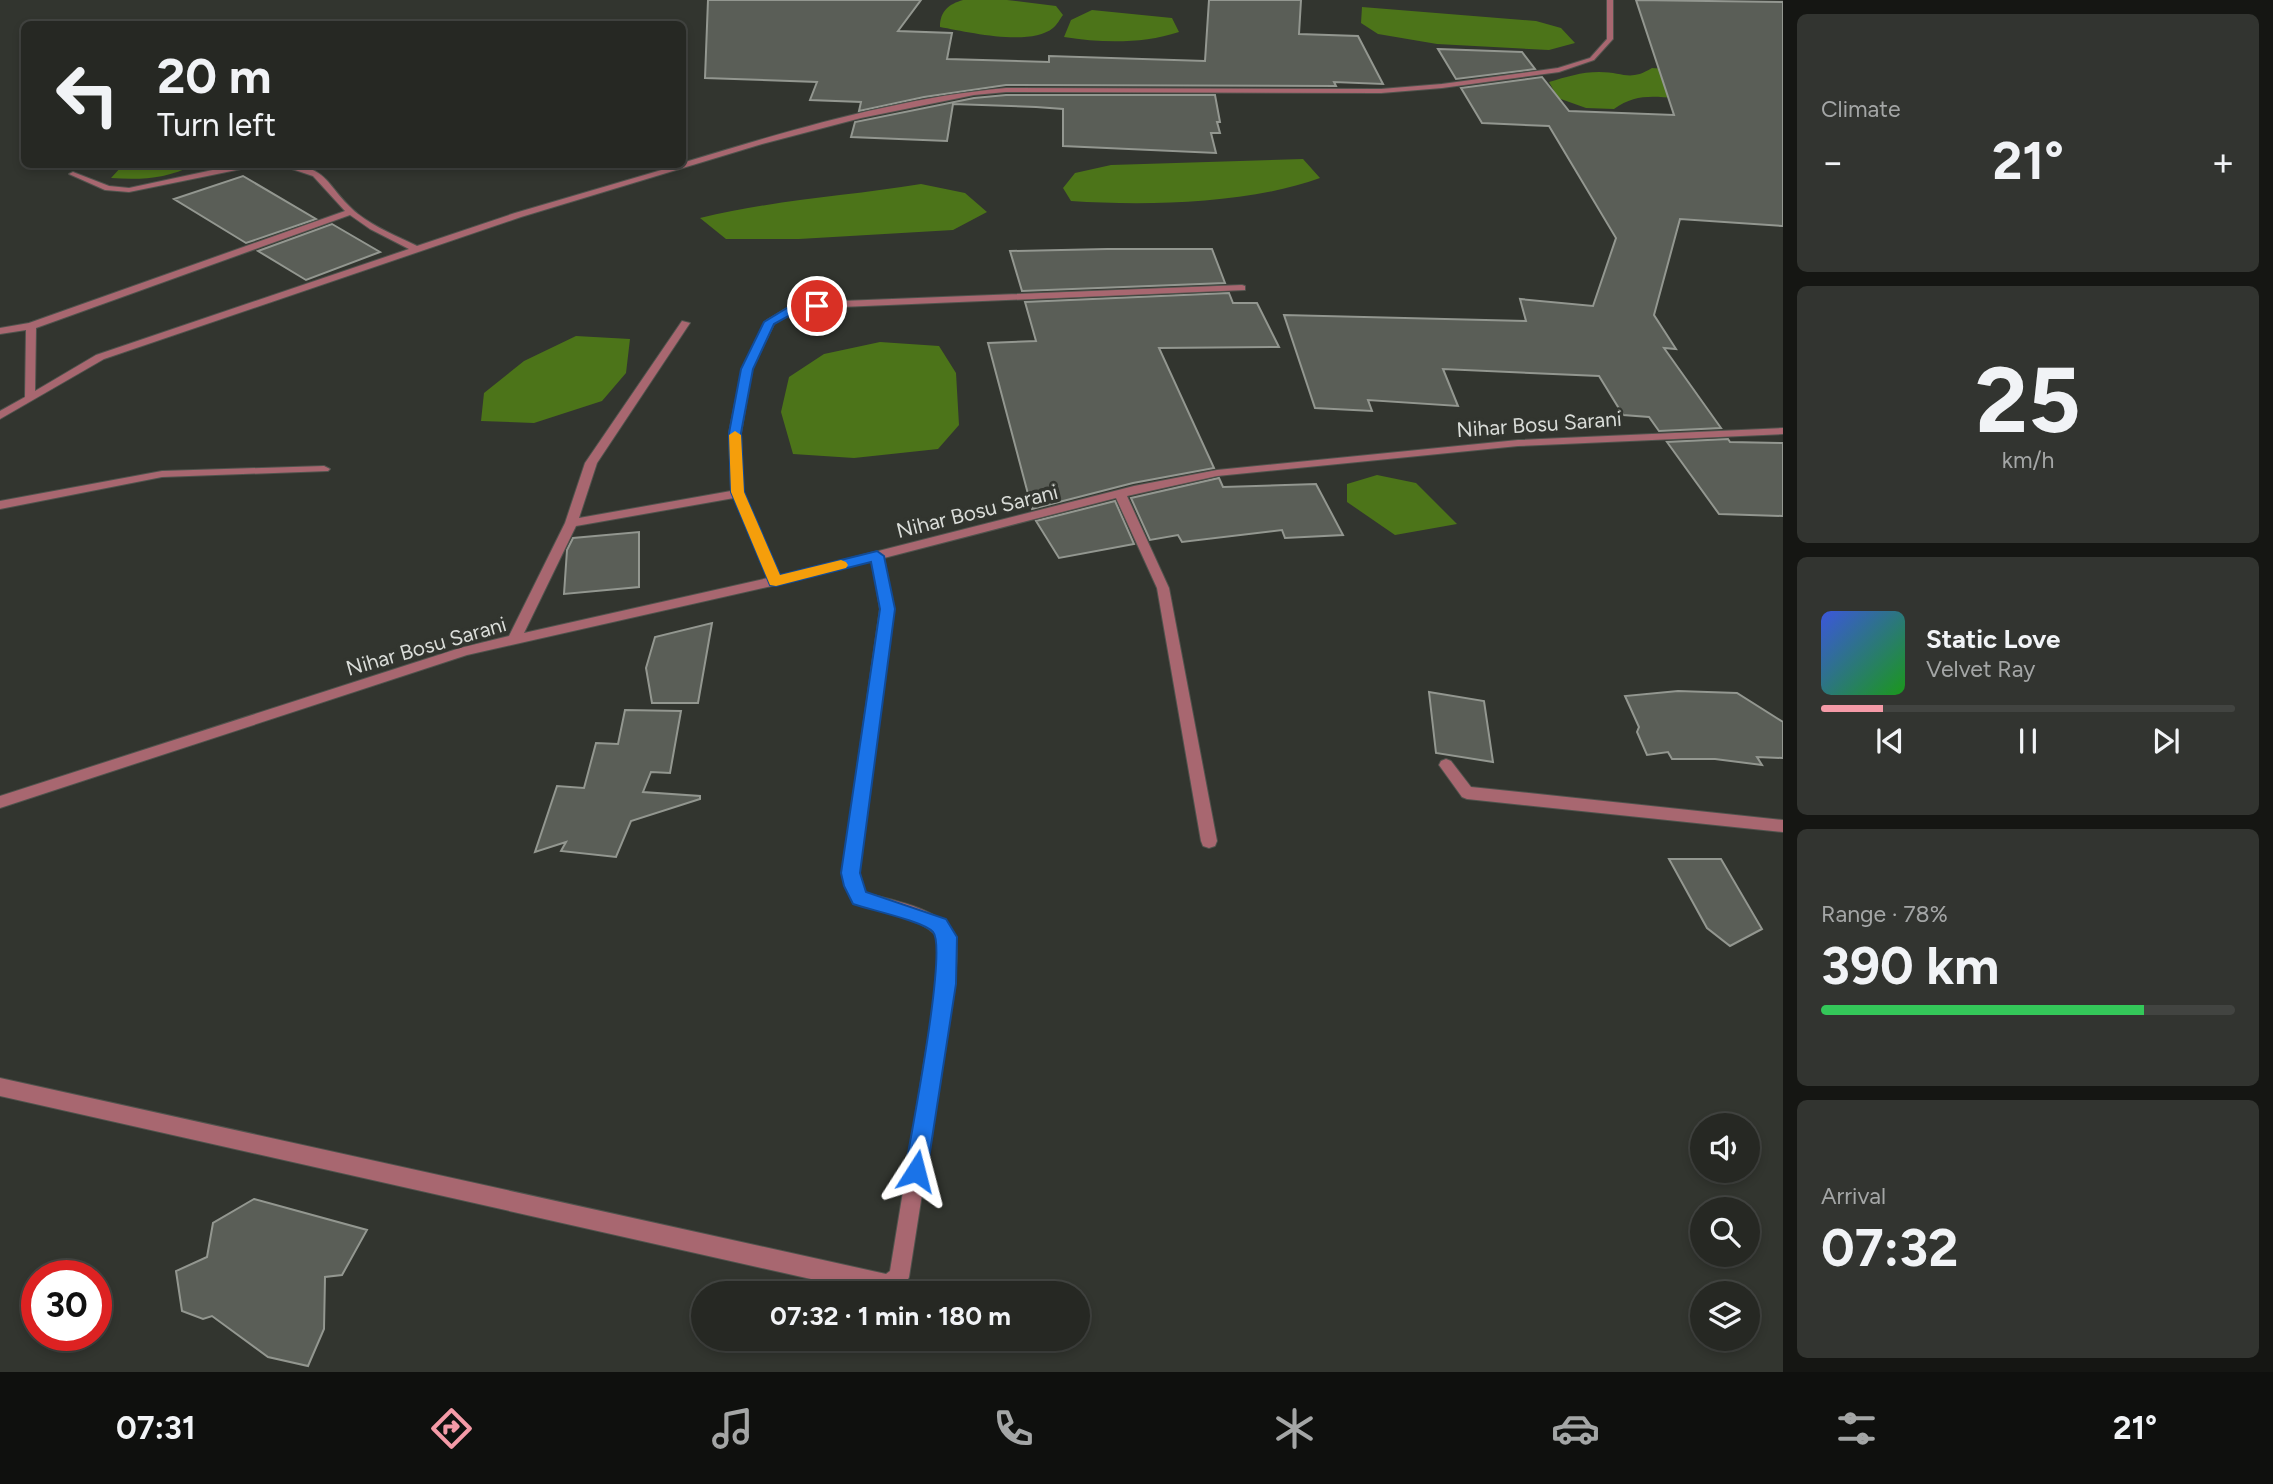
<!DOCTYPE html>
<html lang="en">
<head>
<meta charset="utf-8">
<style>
  body { margin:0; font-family:Figtree,sans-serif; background:#323430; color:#f1f3f6; height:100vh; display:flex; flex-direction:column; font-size:26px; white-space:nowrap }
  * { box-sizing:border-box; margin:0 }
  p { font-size:23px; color:#a4a6a6 }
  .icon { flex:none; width:38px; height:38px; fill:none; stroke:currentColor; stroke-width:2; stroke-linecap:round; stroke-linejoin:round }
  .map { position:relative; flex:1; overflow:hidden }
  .sheet { display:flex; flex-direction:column; gap:14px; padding:14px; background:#151613; width:490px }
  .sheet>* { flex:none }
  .hud { position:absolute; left:21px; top:21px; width:665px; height:147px; border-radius:10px; box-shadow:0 4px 10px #0003,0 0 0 2px #424441; background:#262823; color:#f1f3f6; overflow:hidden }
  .fabs { position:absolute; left:1690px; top:1113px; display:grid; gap:14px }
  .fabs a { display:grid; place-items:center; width:70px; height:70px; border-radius:50%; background:#262823; box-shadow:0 4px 10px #0003,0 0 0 2px #424441; font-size:35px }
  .speed { position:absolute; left:21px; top:1260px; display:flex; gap:14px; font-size:35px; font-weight:700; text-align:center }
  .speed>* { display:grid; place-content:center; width:91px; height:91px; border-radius:50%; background:#262823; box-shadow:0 4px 10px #0003,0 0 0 2px #424441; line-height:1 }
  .speed .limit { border:10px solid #d22; background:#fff; color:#111 }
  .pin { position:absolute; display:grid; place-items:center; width:60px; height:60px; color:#fff; margin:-30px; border:4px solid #fff; border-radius:50%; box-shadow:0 2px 7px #0007 }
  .me { position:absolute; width:77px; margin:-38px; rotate:9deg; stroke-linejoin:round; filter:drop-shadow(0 0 5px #0008) }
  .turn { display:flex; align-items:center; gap:24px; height:147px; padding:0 21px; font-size:32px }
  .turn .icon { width:91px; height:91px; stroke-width:2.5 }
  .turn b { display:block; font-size:49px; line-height:60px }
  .big { font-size:52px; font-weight:700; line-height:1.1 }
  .sheet .tile { flex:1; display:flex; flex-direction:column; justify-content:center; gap:10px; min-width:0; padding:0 24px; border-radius:10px; background:#323430 }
  .sheet .dial { align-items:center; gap:0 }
  .dial b { font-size:91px; line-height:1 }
  .song { display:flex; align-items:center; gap:21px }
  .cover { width:84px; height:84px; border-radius:10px; background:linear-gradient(135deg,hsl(230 70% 55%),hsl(120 70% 35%)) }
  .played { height:7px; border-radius:4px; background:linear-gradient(90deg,#f49aa7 15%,#424441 15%) }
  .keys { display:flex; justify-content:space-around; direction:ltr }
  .heat { display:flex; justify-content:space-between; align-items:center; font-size:38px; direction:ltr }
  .charge { height:10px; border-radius:5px; background:linear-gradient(90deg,#34c759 78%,#424441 0) }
  .trip { position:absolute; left:691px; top:1281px; width:399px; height:70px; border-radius:35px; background:#262823; box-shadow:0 4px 10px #0003,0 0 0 2px #424441; font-weight:700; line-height:70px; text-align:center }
  .dock { display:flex; height:112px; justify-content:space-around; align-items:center; background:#0f100e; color:#a4a6a6 }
  .dock .icon { width:49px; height:49px }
  .dock .current { color:#f49aa7 }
  .dock b { font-size:32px; color:#f1f3f6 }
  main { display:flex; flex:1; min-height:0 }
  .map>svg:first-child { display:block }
  .water { fill:#4c7419 }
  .building { fill:#5a5e57; stroke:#939790; stroke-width:2 }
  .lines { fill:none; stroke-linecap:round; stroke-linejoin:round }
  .street-casing { stroke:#50534d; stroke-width:2 }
  .street { fill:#a86770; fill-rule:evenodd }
  .route { fill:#1a73e8; stroke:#114b97; stroke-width:2 }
  .slow { fill:#f59e0b }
  .labels { text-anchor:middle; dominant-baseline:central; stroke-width:7; stroke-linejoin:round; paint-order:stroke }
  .street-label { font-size:21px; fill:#d9dcd8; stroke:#32352f }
</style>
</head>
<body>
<main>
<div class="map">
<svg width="1783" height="1372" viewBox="0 0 1783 1372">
  <rect width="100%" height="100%" fill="#32352f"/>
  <path class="water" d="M 963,0 L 1007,0 L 1056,6 L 1063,15 C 1060,19 1057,25 1053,28 C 1030,47 968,32 940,27 C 940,11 949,4 963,0 Z
    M 1362,7 L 1536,21 L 1561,28 L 1575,43 L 1549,50 L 1437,44 L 1378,34 L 1361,23 Z
    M 1092,10 L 1172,18 L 1179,32 C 1142,44 1102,43 1064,37 L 1071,20 Z
    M 1652,68 L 1680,70 L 1675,98 C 1652,96 1634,94 1614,109 L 1586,108 L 1558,98 L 1549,82 C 1566,77 1581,72 1599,72 C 1624,72 1629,82 1652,68 Z
    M 1303,159 L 1320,178 C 1249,204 1146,206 1071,201 L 1063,188 L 1075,173 L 1111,165 Z
    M 123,165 L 123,164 L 193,165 C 167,179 140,180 111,178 Z
    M 921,184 L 965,193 L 987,212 L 953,230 L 799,239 L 726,239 L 700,218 C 773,200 848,196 921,184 Z
    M 576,336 L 630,339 L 626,373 L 602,401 L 534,423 L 481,421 L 484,393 L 524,361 Z
    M 880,342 L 939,346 L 956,373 L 959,425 L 938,449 L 854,458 L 793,454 L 781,412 L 789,377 L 824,354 Z
    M 1377,475 L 1416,483 L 1457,524 L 1395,535 L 1347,502 L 1347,484 Z"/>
  <path class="building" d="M 708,0 L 921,0 L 898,31 L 952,33 L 947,59 L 1049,62 L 1049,56 L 1205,61 L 1209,0 L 1301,0 L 1299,34 L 1358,36 L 1383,84 L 1334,82 L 1336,86 L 1006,85 L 924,97 L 859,111 L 861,102 L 810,100 L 817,82 L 705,78 Z
    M 1636,0 L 1783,2 L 1783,226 L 1680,219 L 1654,315 L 1676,349 L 1664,348 L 1721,428 L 1659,431 L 1649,417 L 1623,415 L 1599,376 L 1443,369 L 1458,406 L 1368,400 L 1372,411 L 1315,408 L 1284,315 L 1526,321 L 1520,299 L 1593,306 L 1616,238 L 1549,126 L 1482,123 L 1461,88 L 1542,77 L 1569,111 L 1674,115 Z
    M 1438,49 L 1522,52 L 1535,69 L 1456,79 Z
    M 1006,95 L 1215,95 L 1220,122 L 1217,122 L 1220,133 L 1211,133 L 1216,153 L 1063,146 L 1063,109 L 1036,107 L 953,104 L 947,141 L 851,137 L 855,122 L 974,98 Z
    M 243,176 L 316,219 L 246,243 L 174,199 Z
    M 332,224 L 380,252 L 306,280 L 258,251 Z
    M 1107,249 L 1212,249 L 1225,283 L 1022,291 L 1010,251 Z
    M 1229,293 L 1233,303 L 1257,303 L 1279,347 L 1159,348 L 1214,468 L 1133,483 L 1032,509 L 988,343 L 1036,341 L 1025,302 Z
    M 1728,439 L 1730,442 L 1783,443 L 1783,516 L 1719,514 L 1667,442 Z
    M 1219,478 L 1223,487 L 1316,484 L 1343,535 L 1285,538 L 1282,530 L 1182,542 L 1178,535 L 1150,540 L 1131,498 Z
    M 1115,501 L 1134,544 L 1059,558 L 1036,521 Z
    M 639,532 L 639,587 L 564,594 L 567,550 L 573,538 Z
    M 712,623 L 698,703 L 652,703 L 646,668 L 655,637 Z
    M 1678,691 L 1737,693 L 1783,722 L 1783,758 L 1757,757 L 1762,765 L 1715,759 L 1672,759 L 1668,752 L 1647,755 L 1637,732 L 1639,727 L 1625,696 Z
    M 1429,692 L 1484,701 L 1493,762 L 1436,753 Z
    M 625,710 L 681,711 L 670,773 L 651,772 L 643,792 L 700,796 L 700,799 L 631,821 L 616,857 L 561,851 L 566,842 L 535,852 L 557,786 L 584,788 L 596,743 L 618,744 Z
    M 1669,859 L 1721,859 L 1762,929 L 1730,946 L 1707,928 Z
    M 254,1199 L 367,1230 L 342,1275 L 325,1277 L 324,1329 L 308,1366 L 268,1357 L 212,1316 L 203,1319 L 182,1311 L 176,1271 L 207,1257 L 213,1223 Z"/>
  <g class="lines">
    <g class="street-casing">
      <path id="street" d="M 1607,0 L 1613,0 L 1613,39 L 1594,60 L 1559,72 L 1442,88 L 1381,93 L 1006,92 L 974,95 L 861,118 L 762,144 L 521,217 L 104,359 L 0,419 L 0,411 L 25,397 L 26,330 L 0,334 L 0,328 L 29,323 L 345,211 L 313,176 L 277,164 C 331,164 324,186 358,214 C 376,228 397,236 417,246 L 515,213 L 682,164 L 682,163 C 787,131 897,98 1006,88 L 1381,89 L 1442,84 L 1558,68 L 1590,58 L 1607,39 ZM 350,215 L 370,229 L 409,249 L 96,355 L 35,391 L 36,328 Z
        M 266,164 L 129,192 L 105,190 L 69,174 L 73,172 L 109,186 L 129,188 L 236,165 Z
        M 1242,285 L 1245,286 L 1245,290 L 817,308 L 793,312 L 774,324 L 752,369 L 741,433 L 743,492 L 780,576 L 1134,486 L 1217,470 L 1518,440 L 1783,428 L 1783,434 L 1518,446 L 1217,476 L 1127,496 L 1169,588 L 1217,841 L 1215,846 L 1209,848 L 1203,846 L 1201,841 L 1157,588 L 1116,498 L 884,558 L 894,609 L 858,873 L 865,893 C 891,900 947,909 955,939 C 959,953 955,970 955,984 L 909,1277 C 902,1294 889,1293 873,1293 L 0,1096 L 0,1078 L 886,1274 L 890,1271 L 937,984 L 939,939 C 921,915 880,912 853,903 L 845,886 L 842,873 L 880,609 L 872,561 L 776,585 L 467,655 L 0,808 L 0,796 L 460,648 L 509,636 L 565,523 L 585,463 L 682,321 L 690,323 L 597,463 L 579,518 L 731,491 L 729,433 L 742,369 L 767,320 L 787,308 L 817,302 ZM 734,498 L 768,578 L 524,633 L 576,526 Z
        M 324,466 L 330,469 L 328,471 L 162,477 L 0,509 L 0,501 L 162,471 Z
        M 1446,759 L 1451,761 L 1471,787 L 1783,820 L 1783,832 L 1467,799 L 1462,797 L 1439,765 L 1441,761 Z"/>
    </g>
    <use href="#street" class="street"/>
  </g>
  <path class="route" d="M 817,302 L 823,306 L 821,308 L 794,313 L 774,324 L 753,369 L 741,433 L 744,492 L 780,575 L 877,551 L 884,556 L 895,609 L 860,873 L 866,892 L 946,919 L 957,937 L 956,984 L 927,1171 L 924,1178 L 916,1182 L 908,1178 L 905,1171 C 910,1139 948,948 933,932 C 923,921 870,910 853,904 L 844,886 L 841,873 L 880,609 L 871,562 L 776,586 L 770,585 L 731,492 L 729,433 L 741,369 L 764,322 L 787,308 Z"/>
  <path class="slow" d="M 735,431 L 741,435 L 744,492 L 780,575 L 841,560 L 846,562 L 848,565 L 846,568 L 776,586 L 770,585 L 731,492 L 729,435 Z"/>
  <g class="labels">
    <g class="street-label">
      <text transform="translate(1539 424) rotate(-4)">Nihar Bosu Sarani</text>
      <text transform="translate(977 511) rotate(-14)">Nihar Bosu Sarani</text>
      <text transform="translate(426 646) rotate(-16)">Nihar Bosu Sarani</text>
    </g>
  </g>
</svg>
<div class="fabs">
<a><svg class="icon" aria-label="sound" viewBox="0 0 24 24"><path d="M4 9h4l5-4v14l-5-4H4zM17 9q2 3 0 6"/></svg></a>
<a><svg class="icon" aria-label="search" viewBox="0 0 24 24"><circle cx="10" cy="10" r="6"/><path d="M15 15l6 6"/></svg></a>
<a><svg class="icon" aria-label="layers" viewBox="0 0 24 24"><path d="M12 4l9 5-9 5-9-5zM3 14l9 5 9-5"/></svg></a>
</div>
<div class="speed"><div class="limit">30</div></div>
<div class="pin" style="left:817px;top:306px;background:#d93025"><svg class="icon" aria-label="arrive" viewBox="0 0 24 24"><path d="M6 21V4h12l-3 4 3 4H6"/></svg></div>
<svg class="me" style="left:916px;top:1171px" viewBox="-20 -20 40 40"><path d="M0-17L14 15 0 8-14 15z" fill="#1a73e8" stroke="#fff" stroke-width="4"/></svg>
<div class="trip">07:32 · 1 min · 180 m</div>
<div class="hud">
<div class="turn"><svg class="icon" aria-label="left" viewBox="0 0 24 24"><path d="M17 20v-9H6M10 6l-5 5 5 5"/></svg><div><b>20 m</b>Turn left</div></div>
</div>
</div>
<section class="sheet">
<div class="tile"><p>Climate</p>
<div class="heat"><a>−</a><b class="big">21°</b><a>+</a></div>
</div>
<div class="tile dial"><b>25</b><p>km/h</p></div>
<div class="tile">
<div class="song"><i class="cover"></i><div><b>Static Love</b><p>Velvet Ray</p></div></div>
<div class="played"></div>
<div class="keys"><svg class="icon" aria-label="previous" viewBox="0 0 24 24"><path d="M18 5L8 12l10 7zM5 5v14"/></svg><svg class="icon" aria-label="pause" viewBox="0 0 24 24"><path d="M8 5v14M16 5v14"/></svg><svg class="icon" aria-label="next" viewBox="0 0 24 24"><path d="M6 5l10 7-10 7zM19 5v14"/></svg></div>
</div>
<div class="tile"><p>Range · 78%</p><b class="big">390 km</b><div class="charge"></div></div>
<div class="tile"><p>Arrival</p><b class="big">07:32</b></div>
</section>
</main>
<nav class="dock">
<b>07:31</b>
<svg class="icon current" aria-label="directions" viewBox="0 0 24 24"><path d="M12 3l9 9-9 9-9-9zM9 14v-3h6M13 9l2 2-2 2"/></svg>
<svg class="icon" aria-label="music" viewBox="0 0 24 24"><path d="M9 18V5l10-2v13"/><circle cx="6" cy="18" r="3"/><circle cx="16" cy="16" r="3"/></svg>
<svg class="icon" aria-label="phone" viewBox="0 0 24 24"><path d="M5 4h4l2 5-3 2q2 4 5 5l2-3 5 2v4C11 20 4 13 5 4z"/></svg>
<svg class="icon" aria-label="climate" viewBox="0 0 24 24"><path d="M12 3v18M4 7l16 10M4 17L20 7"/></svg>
<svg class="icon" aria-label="car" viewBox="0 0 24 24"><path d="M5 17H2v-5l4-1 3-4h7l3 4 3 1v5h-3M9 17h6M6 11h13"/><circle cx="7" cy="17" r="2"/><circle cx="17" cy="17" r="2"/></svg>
<svg class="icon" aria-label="filters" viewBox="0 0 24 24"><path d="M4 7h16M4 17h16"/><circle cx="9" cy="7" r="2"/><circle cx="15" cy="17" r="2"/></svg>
<b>21°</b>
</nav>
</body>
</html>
